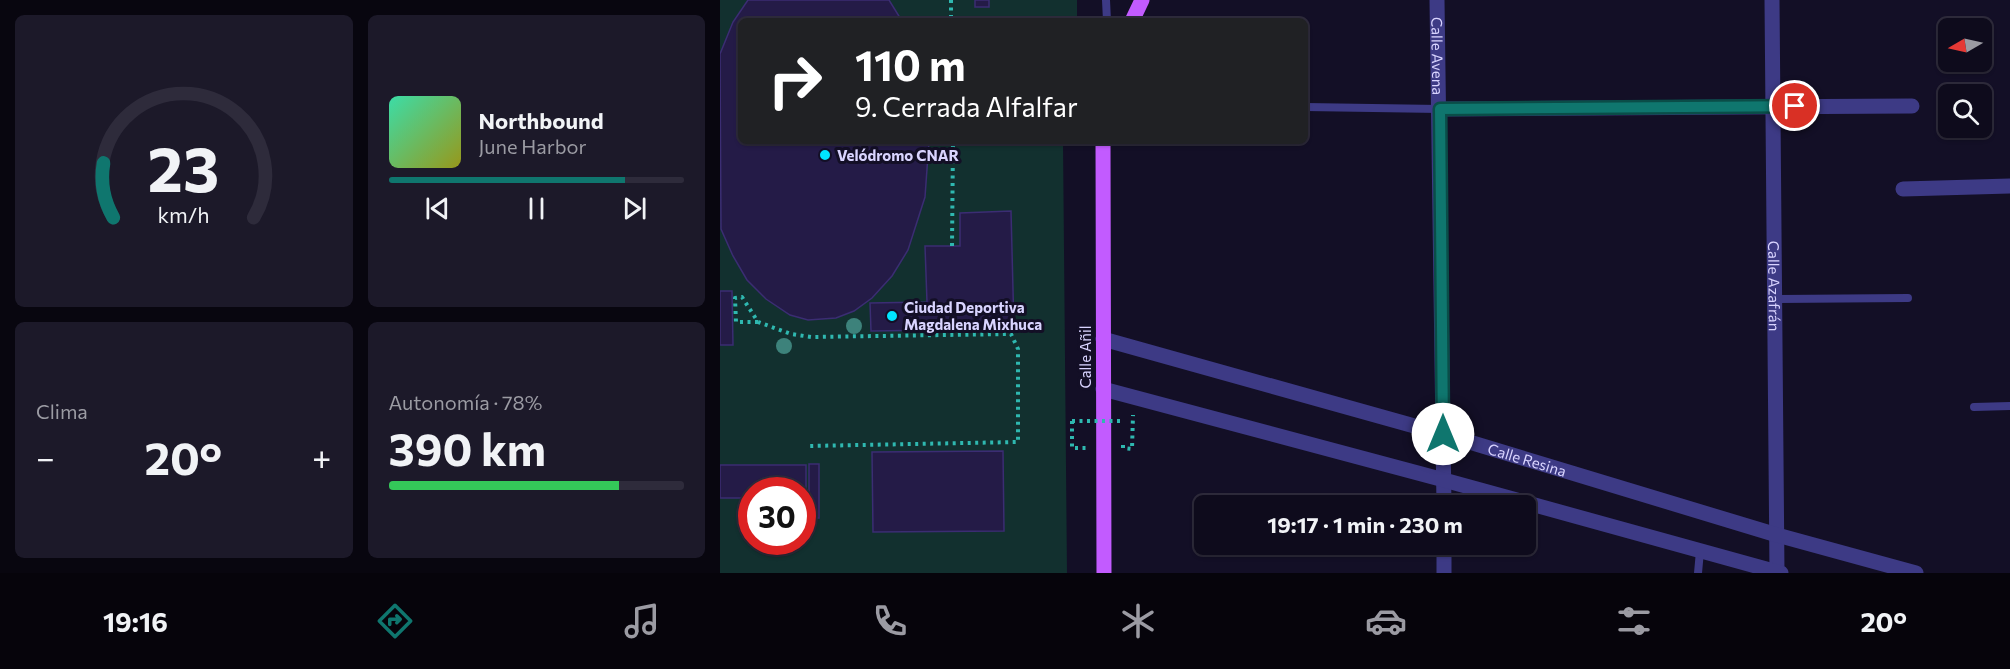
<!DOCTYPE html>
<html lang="es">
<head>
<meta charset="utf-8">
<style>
  body { margin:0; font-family:Commissioner,sans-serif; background:#1c1929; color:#f1f3f6; height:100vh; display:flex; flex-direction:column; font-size:22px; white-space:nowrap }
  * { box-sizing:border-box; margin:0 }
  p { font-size:20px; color:#9b9ba3 }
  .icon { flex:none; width:33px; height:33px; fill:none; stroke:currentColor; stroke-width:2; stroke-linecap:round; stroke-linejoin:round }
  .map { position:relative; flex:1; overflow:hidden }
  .panel { display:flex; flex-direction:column; gap:15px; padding:15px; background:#08060f; width:720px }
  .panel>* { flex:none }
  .top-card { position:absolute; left:18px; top:18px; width:570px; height:126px; border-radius:9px; box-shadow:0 2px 4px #0004,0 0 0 2px #2e2b3b; background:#202124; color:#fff; overflow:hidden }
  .needle { width:39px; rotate:261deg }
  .tools { position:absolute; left:1218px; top:18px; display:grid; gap:12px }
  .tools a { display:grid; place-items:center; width:54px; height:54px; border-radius:9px; background:#0e0b1c; box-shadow:0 2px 4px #0004,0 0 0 2px #2e2b3b; font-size:30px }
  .speed { position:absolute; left:18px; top:477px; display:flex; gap:12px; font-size:30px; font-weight:700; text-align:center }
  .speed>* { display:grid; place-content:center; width:78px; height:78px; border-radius:50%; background:#0e0b1c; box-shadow:0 2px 4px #0004,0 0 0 2px #2e2b3b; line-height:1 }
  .speed .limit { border:9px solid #d22; background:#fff; color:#111 }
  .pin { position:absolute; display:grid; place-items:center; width:51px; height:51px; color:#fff; margin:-26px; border:3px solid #fff; border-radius:50%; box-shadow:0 2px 6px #0007 }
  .me { position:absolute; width:66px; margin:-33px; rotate:0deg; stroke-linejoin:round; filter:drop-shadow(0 0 4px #0008) }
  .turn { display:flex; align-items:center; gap:21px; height:126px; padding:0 18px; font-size:27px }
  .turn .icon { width:78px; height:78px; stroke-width:2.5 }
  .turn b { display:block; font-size:42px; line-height:51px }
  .big { font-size:45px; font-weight:700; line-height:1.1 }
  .panel .tile { flex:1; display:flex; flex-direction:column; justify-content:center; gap:9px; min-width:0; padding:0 21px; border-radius:9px; background:#1c1929 }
  .panel .dial { align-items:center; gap:0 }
  .dial svg { height:156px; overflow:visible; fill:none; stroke:#2e2b3b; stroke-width:7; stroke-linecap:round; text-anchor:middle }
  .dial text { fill:#f1f3f6; stroke:none }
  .song { display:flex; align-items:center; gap:18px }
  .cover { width:72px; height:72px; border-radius:9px; background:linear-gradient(135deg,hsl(160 70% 55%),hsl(60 70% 35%)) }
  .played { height:6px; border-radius:3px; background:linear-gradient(90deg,#0f766e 80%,#2e2b3b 80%) }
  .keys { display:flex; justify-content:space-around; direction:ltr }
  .heat { display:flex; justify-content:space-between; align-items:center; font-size:33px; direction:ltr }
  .charge { height:9px; border-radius:4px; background:linear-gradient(90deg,#34c759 78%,#2e2b3b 0) }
  .panel .tiles { flex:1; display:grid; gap:15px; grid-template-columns:repeat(2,1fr) }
  .trip { position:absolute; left:474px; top:495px; width:342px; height:60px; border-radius:9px; background:#0e0b1c; box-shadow:0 2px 4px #0004,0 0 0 2px #2e2b3b; font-weight:700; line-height:60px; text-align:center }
  .tabs { display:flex; height:96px; justify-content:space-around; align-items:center; background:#06040b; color:#9b9ba3 }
  .tabs .icon { width:42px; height:42px }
  .tabs .on { color:#0f766e }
  .tabs b { font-size:27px; color:#f1f3f6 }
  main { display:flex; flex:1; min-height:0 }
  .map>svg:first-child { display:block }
  .green { fill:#12302f; fill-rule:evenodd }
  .building { fill:#241b47; stroke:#3b2d73; stroke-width:1.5 }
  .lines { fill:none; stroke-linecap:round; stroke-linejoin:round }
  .path { stroke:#2fb8b0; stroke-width:4; stroke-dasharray:3 4.5; stroke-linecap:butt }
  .service { stroke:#3d3a85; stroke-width:8 }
  .minor { stroke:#3d3a85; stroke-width:15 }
  .tertiary { stroke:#3d3a85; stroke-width:15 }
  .primary { stroke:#c25bff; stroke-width:15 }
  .path-bridge { stroke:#2fb8b0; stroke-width:4; stroke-dasharray:3 4.5; stroke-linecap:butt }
  .tree { fill:#3d827b }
  .route-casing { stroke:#0a4d48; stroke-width:15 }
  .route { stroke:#0f766e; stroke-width:10 }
  .poi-dot { fill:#00e5ff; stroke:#130f26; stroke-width:2 }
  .labels { text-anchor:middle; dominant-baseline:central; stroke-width:6; stroke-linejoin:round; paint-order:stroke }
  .street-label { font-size:15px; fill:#d9d4ff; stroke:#130f26 }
  .poi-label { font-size:15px; font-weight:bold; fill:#d9d4ff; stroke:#130f26; text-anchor:start }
</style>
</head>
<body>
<main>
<section class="panel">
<div class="tiles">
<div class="tile dial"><svg viewBox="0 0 100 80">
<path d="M14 69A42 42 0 1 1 86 69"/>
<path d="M14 69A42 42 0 0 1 9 41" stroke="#0f766e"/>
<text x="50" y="56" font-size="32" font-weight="700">23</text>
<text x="50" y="72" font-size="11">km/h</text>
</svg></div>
<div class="tile">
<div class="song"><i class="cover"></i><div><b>Northbound</b><p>June Harbor</p></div></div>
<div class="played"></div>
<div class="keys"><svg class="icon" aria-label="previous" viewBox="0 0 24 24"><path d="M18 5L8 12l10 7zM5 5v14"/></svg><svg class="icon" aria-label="pause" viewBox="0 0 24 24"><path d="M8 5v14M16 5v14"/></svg><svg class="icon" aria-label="next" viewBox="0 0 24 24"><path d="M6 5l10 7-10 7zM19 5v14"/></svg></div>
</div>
<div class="tile"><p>Clima</p>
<div class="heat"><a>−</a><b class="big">20°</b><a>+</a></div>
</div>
<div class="tile"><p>Autonomía · 78%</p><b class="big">390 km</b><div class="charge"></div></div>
</div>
</section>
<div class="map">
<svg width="1290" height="573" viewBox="0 0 1290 573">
  <rect width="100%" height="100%" fill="#130f26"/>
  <path class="green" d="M 0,0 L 357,0 L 357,21 L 21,21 L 21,141 L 343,141 L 347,573 L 0,573 ZM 32,490 L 82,490 L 82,542 L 32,542 Z"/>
  <path class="building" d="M 28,0 L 169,0 L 182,21 L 21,21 L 21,141 L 209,141 L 205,197 L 188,250 L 172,276 L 152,298 L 134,311 L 116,318 L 88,320 L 70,315 L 46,299 L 27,280 L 13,256 L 1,229 L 0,54 L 13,22 Z
    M 255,0 L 269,0 L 269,7 L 255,7 Z
    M 291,211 L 294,329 L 151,331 L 150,303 L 207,302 L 205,246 L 240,246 L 240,213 Z
    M 0,291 L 12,291 L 13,345 L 0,345 Z
    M 283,451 L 284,531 L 153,532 L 152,452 Z
    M 89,464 L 99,464 L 99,518 L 82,518 L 82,506 L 89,506 Z
    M 0,465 L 86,465 L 86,498 L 82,498 L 82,490 L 32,490 L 32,498 L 0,498 Z"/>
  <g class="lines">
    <path class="path" d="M 231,0 L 231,21
      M 232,246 L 233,141
      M 38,322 L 16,322 L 15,298 L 22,297 L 38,322 L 71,334 L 91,337 L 291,334 L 298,349 L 298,442 L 88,446
      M 352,421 L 352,448 L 369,448
      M 403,445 L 403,448 L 412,449 L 413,415"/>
    <path class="service" d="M 386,0 L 387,21
      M 585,107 L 720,109
      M 1054,299 L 1188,298
      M 1254,407 L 1290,406
      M 978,573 L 980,551"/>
    <g class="minor">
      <path id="s1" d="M 717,0 L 724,506"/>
      <path id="s2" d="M 1052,0 L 1057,573"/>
      <path d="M 720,109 L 1192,106"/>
      <path d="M 1183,189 L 1290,186"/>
      <path d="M 724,573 L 724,544"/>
    </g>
    <g class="tertiary">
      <path id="s3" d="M 383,339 L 723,434 L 1057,535 L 1196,573"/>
      <path d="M 383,389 L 724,480 L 1061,573"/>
    </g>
    <path class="primary" d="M 412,21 L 422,0
      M 383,141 L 384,573"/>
    <path class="path-bridge" d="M 352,421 L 403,421"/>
  </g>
  <g class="tree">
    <circle cx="134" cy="326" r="8"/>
    <circle cx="64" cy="346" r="8"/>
  </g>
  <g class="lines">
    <g class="route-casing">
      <path id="route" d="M 723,434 L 720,109 L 1075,106"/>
    </g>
    <use href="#route" class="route"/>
  </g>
  <g class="poi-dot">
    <circle cx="105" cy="155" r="6"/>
    <circle cx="172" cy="316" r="6"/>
  </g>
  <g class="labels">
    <g class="street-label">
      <text stroke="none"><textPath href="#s1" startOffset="56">Calle Avena</textPath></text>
      <text stroke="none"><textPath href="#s2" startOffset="286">Calle Azafrán</textPath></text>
      <text transform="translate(365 357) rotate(-90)">Calle Añil</text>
      <text stroke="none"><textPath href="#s3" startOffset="441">Calle Resina</textPath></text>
    </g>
    <g class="poi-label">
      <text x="117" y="155">Velódromo CNAR</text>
      <text x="184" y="307">Ciudad Deportiva<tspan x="184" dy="17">Magdalena Mixhuca</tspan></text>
    </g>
  </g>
</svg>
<div class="tools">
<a><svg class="needle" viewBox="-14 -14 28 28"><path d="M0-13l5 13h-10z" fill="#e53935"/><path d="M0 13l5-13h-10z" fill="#9b9ba3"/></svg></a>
<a><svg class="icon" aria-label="search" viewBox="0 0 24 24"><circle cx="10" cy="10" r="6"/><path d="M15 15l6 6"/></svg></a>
</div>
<div class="speed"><div class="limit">30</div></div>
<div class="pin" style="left:1075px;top:106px;background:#d93025"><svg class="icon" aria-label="arrive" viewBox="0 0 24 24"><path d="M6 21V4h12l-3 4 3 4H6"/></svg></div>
<svg class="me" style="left:723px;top:434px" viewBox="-20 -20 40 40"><circle r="19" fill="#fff"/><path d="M0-13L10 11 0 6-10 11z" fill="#0f766e"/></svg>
<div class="trip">19:17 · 1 min · 230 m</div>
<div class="top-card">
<div class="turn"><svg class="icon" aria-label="right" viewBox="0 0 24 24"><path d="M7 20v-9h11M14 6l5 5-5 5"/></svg><div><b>110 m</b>9. Cerrada Alfalfar</div></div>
</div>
</div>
</main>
<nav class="tabs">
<b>19:16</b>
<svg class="icon on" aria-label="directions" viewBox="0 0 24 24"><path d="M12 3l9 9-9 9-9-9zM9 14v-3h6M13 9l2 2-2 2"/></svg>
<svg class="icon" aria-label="music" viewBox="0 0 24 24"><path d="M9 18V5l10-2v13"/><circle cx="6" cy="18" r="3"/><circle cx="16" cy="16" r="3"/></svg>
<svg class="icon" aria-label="phone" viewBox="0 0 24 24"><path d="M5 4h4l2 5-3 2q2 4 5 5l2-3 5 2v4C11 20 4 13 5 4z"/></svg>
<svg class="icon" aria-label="climate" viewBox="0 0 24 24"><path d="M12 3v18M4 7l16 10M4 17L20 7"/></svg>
<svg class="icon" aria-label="car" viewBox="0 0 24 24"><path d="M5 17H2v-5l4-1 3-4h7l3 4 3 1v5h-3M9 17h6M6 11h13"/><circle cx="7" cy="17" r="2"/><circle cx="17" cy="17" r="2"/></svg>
<svg class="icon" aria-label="filters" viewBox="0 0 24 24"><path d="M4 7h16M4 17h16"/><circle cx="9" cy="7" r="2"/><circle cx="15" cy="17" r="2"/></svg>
<b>20°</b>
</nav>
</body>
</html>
